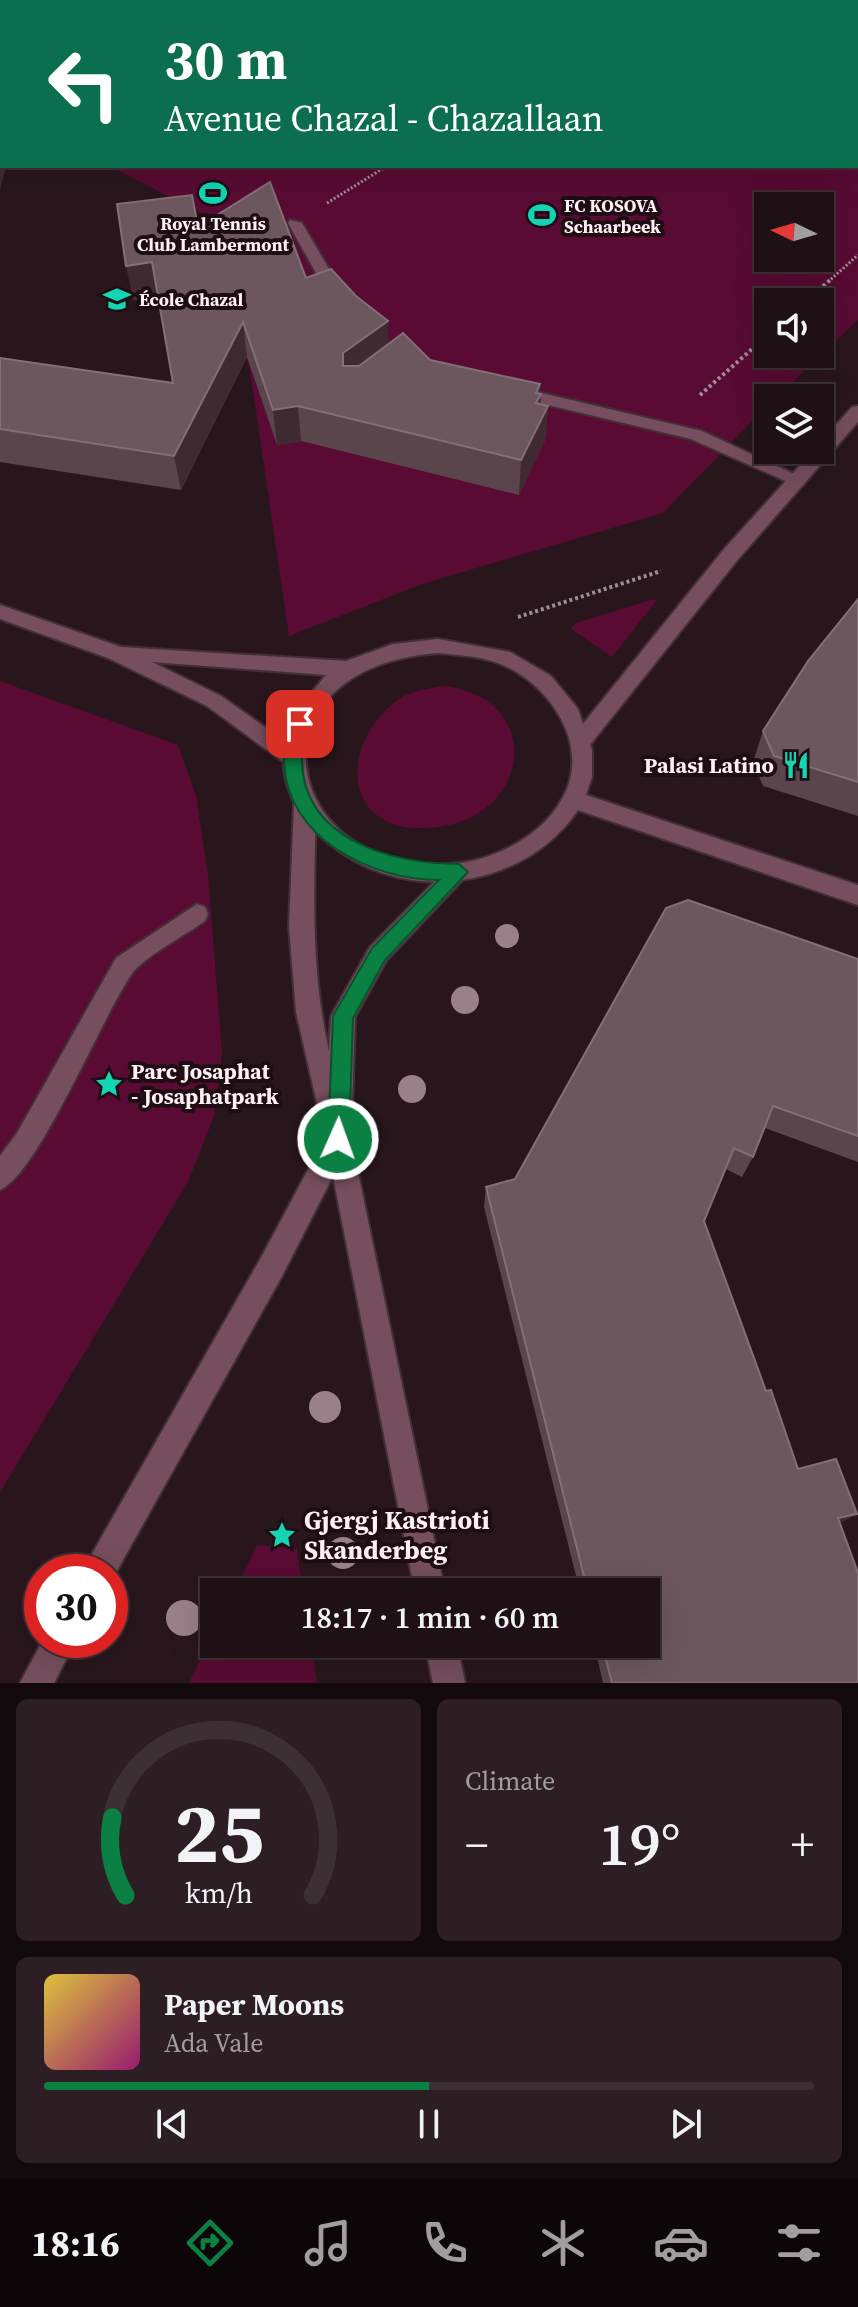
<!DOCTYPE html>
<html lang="en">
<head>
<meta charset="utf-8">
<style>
  body { margin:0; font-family:"Source Serif 4",serif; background:#2c1e23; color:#f1f3f6; height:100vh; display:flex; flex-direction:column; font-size:30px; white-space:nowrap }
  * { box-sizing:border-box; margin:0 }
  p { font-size:26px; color:#a19da1 }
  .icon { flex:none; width:44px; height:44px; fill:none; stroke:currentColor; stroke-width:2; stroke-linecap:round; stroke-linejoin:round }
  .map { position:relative; height:1683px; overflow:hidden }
  .panel { display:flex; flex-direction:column; gap:16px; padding:16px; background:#11090c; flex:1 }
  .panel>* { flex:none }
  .top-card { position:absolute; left:0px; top:0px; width:858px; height:168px; box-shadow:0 8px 32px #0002,0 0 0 2px #3c3035; background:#0b6e4f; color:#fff; overflow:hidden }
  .needle { width:52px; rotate:275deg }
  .buttons { position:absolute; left:754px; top:192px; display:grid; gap:16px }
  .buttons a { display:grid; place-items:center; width:80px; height:80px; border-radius:0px; background:#1f1016; box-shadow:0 8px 32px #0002,0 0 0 2px #3c3035; font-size:40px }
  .speed { position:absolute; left:24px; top:1554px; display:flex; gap:16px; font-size:40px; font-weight:700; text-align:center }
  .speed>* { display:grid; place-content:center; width:104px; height:104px; border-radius:50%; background:#1f1016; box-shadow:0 8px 32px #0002,0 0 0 2px #3c3035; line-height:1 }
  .speed .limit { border:12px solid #d22; background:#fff; color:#111 }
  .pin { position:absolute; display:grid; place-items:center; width:68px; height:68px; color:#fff; margin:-34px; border-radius:16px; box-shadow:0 4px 12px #0006 }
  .me { position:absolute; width:88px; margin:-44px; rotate:2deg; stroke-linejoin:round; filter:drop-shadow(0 0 6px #0008) }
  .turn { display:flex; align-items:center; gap:28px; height:168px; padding:0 32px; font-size:36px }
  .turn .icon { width:104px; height:104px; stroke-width:2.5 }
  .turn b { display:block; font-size:56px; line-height:68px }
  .big { font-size:60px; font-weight:600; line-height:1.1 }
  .panel .widget { flex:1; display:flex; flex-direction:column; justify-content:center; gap:12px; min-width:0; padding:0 28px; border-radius:12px; background:#2c1e23 }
  .panel .dial { align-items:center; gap:0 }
  .dial svg { height:208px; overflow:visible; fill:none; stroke:#3c3035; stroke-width:7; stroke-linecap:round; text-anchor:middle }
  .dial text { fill:#f1f3f6; stroke:none }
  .song { display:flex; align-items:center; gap:24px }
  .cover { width:96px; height:96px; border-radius:12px; background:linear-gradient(135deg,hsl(50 70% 55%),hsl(320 70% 35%)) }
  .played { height:8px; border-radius:4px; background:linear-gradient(90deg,#0b8043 50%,#3c3035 50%) }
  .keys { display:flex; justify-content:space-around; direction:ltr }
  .heat { display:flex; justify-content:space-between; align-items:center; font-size:44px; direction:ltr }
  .panel .tiles { flex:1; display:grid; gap:16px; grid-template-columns:1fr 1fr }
  .widget:last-child { grid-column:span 2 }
  .trip { position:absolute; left:200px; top:1578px; width:460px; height:80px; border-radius:0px; background:#1f1016; box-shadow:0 8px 32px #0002,0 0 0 2px #3c3035; font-weight:600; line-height:80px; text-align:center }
  .dock { display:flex; height:128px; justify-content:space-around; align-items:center; background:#0c0609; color:#a19da1 }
  .dock .icon { width:56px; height:56px }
  .dock .selected { color:#0b8043 }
  .dock b { font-size:36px; color:#f1f3f6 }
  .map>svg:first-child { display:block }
  .green { fill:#590b33; fill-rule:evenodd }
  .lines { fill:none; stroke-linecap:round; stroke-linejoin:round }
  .service-casing { stroke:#433037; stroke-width:4 }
  .pedestrian-casing { stroke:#433037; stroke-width:4 }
  .minor-casing { stroke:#433037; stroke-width:4 }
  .tertiary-casing { stroke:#433037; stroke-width:4 }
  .path-far1 { stroke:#9f8e94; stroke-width:3; stroke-dasharray:2 2; stroke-linecap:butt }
  .path { stroke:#9f8e94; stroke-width:4; stroke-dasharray:3 3; stroke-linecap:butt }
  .service { fill:#764e5d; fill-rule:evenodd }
  .pedestrian { fill:#764e5d; fill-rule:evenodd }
  .minor { fill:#764e5d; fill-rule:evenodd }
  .tertiary { fill:#764e5d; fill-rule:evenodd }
  .tree { fill:#988189 }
  .wall { fill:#5a454d }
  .shaded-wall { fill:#3f2a32 }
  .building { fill:#6c575f; stroke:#836f76; stroke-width:2 }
  .route { fill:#0b8043; stroke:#07532c; stroke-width:2 }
  .labels { text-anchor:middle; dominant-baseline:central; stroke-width:8; stroke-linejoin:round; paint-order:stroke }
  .far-poi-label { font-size:18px; font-weight:bold; fill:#fff0f5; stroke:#1f0d14; text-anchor:start }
  .poi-label { font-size:22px; font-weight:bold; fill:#fff0f5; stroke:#1f0d14; text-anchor:end }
  .near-poi-label { font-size:26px; font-weight:bold; fill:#fff0f5; stroke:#1f0d14; text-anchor:start }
</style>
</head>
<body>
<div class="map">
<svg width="858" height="1683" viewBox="0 0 858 1683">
  <rect width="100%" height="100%" fill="#29161d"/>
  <path class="green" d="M 82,0 L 858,0 L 858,320 L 776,398 L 768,398 L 768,405 L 663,513 L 422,584 L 289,636 L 251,377 L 217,221 L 109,166 L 856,166 L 856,2 ZM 768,206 L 820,206 L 820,258 L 768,258 ZM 768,302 L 820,302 L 820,354 L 768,354 Z
    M 654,599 L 656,601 L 612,657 L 571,629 L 576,623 Z
    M 0,681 L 178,745 L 196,796 L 208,875 L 222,1053 L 214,1116 L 188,1182 L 0,1492 Z
    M 445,686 C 546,700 531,816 437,827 C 420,829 399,829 384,820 C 334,790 362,720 404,696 C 416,690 432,688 445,686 Z
    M 257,1545 L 297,1549 L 303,1592 L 234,1592 Z
    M 214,1633 L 214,1644 L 311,1644 L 317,1683 L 189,1683 Z"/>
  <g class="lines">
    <g class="service-casing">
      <path id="service" d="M 290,220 L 302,223 L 346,298 L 344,301 L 330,298 L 288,223 Z
        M 512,386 L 702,431 L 805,479 L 802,483 L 790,483 L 691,439 L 506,395 L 504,391 Z"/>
    </g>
    <g class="pedestrian-casing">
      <path id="pedestrian" d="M 197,904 L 205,907 L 208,914 L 205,921 C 186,935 143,957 131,975 C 102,1017 38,1174 0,1190 L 0,1156 L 17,1133 L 116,958 Z"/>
    </g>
    <g class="minor-casing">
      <path id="minor" d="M 858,406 L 858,422 L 739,558 L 589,746 L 575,746 L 572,740 L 575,734 L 725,548 L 814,450 L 820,450 L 820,443 L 852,407 Z
        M 305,795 L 313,798 L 316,804 C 314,887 310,969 329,1051 L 331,1016 L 370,947 L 451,865 L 467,865 L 470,872 L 386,961 L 355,1017 L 351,1139 L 445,1592 L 415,1592 L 333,1176 L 282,1276 L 110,1583 L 110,1572 L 84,1572 L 88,1561 L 262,1256 L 325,1138 L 296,1012 L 289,927 L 294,804 L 297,798 Z
        M 43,1640 L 76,1640 L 54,1683 L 20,1683 Z
        M 425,1644 L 457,1644 L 465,1683 L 433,1683 Z"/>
    </g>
    <g class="tertiary-casing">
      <path id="tertiary" d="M 0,605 L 121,647 L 346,661 L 393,644 L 438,639 L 510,652 L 551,676 L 578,709 L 592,750 L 592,777 L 586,795 L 858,885 L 858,905 L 578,810 C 525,888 410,905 335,848 C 306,827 286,798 283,762 L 207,706 L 108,658 L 0,619 ZM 438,653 C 458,655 479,656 498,663 C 549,682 593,746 562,799 C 541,837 493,861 451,864 C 280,875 241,668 438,653 ZM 152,662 L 326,675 L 302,704 L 286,742 L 221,696 Z"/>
    </g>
    <path class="path-far1" d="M 731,0 L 736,2
      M 301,2 L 305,0
      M 654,2 L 657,0
      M 327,203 L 387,166
      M 828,282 L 858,255"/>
    <path class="path" d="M 805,302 L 830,280
      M 700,395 L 768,335
      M 518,617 L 661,571"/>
    <use href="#service" class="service"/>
    <use href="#pedestrian" class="pedestrian"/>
    <use href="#minor" class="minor"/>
    <use href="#tertiary" class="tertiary"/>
  </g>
  <g class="tree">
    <circle cx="507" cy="936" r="12"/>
    <circle cx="465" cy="1000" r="14"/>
    <circle cx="412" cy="1089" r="14"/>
    <circle cx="325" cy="1407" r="16"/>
    <circle cx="343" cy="1553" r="16"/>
    <circle cx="184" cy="1618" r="18"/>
  </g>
  <path class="wall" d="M 198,227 L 306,278 L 389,343 L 430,360 L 540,384 L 540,404 L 548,406 L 545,440 L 519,495 L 301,441 L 277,445 L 247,357 L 181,490 L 0,462 L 0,358 L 173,383 L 158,297 L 133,300 Z
    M 858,599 L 858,816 L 763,786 L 753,762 L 763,731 Z
    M 858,959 L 858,1162 L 765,1128 L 753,1157 L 742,1177 L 726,1169 L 704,1221 L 766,1391 L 798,1469 L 857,1514 L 840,1523 L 858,1683 L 603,1683 L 594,1644 L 646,1644 L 646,1592 L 580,1592 L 484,1207 L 486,1187 L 515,1179 Z"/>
  <path class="shaded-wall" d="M 2,110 L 2,166 L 6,166 L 0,190 L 0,117 Z
    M 152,262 L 159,297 L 133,300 L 126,266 Z
    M 388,321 L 389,355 L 345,388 L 343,366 L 343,353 Z
    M 243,322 L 247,357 L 181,490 L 174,456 Z
    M 540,384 L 539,398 L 541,394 L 539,426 L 548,406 L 545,440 L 519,495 L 521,460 L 536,393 Z
    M 298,406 L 301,441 L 277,445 L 273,410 Z
    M 857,1514 L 840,1523 L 838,1518 Z"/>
  <path class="building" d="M 0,96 L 2,96 L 2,110 L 0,117 Z
    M 270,182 L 306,278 L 331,269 L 356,296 L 388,321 L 343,353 L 343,366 L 359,366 L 403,333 L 430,360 L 540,384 L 536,393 L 541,394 L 536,403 L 548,406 L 521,460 L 298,406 L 273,410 L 243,322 L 174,456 L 0,429 L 0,358 L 173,383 L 152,262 L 126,266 L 117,204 L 192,195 L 198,227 Z
    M 858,599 L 858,782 L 774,756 L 763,731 L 808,661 Z
    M 688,900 L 858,959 L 858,1136 L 773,1106 L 753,1157 L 734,1148 L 704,1221 L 766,1391 L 771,1390 L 798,1469 L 836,1459 L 857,1514 L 838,1518 L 858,1573 L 858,1683 L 612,1683 L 602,1644 L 646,1644 L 646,1592 L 588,1592 L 486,1187 L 515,1179 L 666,908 Z"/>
  <path class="route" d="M 300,717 L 309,724 C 306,735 301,749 302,760 C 303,841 394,864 459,864 L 468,872 L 385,960 L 353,1018 L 349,1139 L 346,1146 L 338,1149 L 331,1146 L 328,1139 L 333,1016 L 372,948 L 439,880 C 372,880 285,838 284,760 C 284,749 289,735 291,724 Z"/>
  <defs>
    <g id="stadium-bare" transform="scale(2.16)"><path d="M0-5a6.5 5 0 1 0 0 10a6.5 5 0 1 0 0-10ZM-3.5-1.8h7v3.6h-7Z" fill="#13d5b3" stroke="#1f0d14" stroke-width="2.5" paint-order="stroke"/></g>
    <g id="school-bare" transform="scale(2.16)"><path d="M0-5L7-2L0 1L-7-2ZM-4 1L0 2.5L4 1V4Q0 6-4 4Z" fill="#13d5b3" stroke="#1f0d14" stroke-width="2.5" paint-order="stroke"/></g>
    <g id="restaurant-bare" transform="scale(2.16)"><path d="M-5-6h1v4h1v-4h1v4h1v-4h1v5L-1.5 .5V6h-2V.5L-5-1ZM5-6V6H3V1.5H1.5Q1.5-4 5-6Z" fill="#13d5b3" stroke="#1f0d14" stroke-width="2.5" paint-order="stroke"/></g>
    <g id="sight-bare" transform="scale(2.16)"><path d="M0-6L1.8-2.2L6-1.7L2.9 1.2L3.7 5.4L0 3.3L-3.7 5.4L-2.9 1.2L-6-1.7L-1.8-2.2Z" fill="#13d5b3" stroke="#1f0d14" stroke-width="2.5" paint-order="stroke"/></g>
  </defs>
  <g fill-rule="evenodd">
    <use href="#stadium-bare" x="213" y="193"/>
    <use href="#stadium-bare" x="542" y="215"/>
    <use href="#school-bare" x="117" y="299"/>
    <use href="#restaurant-bare" x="796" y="765"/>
    <use href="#sight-bare" x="109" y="1084"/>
    <use href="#sight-bare" x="282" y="1535"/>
  </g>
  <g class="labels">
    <g class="far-poi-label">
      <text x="564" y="205">FC KOSOVA<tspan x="564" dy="21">Schaarbeek</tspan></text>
      <text x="213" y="223" text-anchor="middle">Royal Tennis<tspan x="213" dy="21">Club Lambermont</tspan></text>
      <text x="139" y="299">École Chazal</text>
    </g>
    <g class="poi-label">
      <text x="774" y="765">Palasi Latino</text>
      <text x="131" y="1071" text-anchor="start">Parc Josaphat<tspan x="131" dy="25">- Josaphatpark</tspan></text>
    </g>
    <g class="near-poi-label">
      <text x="304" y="1520">Gjergj Kastrioti<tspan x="304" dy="30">Skanderbeg</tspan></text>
    </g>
  </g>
</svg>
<div class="buttons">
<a><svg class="needle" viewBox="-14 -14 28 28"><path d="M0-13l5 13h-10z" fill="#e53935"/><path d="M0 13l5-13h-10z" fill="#a19da1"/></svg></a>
<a><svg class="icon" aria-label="sound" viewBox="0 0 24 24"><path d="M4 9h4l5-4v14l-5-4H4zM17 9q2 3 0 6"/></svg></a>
<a><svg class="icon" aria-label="layers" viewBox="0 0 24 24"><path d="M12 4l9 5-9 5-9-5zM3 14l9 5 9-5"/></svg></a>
</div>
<div class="speed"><div class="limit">30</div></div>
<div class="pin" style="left:300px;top:724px;background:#d93025"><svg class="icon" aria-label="arrive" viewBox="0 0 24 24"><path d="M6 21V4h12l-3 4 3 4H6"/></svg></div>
<svg class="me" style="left:338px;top:1139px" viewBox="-20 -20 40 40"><circle r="17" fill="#0b8043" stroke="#fff" stroke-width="3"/><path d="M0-11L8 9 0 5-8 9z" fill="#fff"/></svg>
<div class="trip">18:17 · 1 min · 60 m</div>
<div class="top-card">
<div class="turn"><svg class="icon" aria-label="left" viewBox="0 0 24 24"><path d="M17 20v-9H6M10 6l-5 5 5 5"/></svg><div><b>30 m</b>Avenue Chazal - Chazallaan</div></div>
</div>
</div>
<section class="panel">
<div class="tiles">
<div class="widget dial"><svg viewBox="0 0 100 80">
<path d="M14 69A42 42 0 1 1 86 69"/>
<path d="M14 69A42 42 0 0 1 9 39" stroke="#0b8043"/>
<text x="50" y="56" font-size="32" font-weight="700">25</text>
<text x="50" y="72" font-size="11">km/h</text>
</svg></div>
<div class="widget"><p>Climate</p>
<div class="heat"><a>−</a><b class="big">19°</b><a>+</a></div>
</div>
<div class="widget">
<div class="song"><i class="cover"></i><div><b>Paper Moons</b><p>Ada Vale</p></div></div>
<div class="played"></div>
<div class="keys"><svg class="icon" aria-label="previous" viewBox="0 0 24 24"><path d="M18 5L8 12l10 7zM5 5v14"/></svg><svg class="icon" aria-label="pause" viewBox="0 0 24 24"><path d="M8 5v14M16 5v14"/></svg><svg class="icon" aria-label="next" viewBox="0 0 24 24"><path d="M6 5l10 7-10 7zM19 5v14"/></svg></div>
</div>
</div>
</section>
<nav class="dock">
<b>18:16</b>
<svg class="icon selected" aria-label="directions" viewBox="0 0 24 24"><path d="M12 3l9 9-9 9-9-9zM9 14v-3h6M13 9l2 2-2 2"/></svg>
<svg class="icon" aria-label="music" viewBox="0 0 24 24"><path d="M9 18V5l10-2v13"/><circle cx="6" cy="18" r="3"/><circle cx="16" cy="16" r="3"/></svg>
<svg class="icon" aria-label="phone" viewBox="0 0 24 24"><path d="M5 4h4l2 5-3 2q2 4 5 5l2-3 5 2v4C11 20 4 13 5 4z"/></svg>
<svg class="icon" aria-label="climate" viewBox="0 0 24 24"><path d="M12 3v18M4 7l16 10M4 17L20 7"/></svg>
<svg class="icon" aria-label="car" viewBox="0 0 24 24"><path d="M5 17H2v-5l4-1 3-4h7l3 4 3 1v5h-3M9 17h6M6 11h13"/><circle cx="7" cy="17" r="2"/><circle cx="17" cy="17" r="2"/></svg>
<svg class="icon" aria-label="filters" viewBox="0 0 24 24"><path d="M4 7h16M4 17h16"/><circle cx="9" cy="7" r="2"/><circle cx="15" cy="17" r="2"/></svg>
</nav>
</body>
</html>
